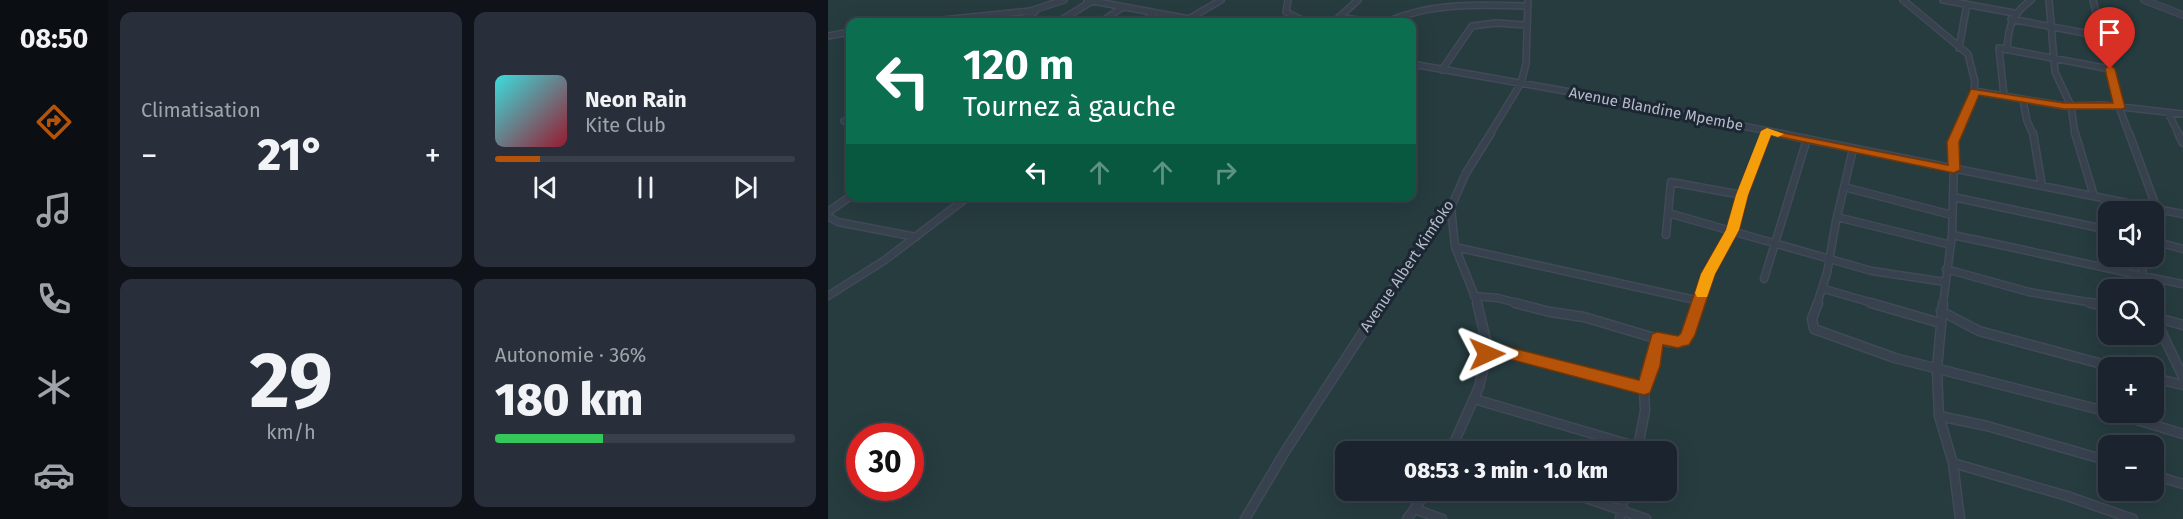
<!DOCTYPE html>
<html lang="fr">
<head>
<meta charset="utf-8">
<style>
  body { margin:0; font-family:"Fira Sans",sans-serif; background:#282f3a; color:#f1f3f6; height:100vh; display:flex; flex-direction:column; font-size:22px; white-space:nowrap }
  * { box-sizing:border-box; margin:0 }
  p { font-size:20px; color:#a0a4aa }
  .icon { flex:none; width:33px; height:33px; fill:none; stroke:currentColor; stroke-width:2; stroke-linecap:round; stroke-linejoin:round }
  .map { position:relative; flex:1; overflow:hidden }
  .drawer { display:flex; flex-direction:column; gap:12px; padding:12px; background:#0f1319; width:720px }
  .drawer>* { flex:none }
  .banner { position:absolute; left:18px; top:18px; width:570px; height:183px; border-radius:12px; box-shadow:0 6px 24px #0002,0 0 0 2px #39404a; background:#0b6e4f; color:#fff; overflow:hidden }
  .controls { position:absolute; left:1270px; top:201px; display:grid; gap:12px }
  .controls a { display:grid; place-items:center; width:66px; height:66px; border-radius:12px; background:#1b232e; box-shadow:0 6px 24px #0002,0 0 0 2px #39404a; font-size:30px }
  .speed { position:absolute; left:18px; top:423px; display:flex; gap:12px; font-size:30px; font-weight:700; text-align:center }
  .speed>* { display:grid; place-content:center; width:78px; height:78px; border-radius:50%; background:#1b232e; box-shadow:0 6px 24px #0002,0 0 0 2px #39404a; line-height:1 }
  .speed .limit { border:9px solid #d22; background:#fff; color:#111 }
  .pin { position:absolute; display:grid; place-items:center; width:51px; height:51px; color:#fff; margin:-62px -26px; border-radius:50% 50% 50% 0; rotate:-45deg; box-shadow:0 0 6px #0007 }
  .pin .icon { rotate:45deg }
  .me { position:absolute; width:66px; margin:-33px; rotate:89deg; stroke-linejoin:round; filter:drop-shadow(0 0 4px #0008) }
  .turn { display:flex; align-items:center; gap:21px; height:126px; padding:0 18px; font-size:27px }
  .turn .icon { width:78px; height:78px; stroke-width:2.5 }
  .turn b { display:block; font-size:42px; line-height:51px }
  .lanes { display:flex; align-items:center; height:57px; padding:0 18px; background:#0003; justify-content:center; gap:30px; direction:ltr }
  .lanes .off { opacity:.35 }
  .big { font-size:45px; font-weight:800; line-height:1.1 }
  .drawer .card { flex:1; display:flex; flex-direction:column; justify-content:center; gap:9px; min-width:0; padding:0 21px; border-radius:12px; background:#282f3a }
  .drawer .dial { align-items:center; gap:0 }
  .dial b { font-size:78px; line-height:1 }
  .song { display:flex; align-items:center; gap:18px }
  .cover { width:72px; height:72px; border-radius:9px; background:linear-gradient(135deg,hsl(180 70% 55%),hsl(350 70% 35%)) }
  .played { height:6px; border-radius:3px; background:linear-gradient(90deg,#b45309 15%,#39404a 15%) }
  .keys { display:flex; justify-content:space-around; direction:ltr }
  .heat { display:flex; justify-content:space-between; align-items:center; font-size:33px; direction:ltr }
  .charge { height:9px; border-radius:4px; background:linear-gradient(90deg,#34c759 36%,#39404a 0) }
  .drawer .tiles { flex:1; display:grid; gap:12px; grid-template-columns:repeat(2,1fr) }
  .trip { position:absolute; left:507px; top:441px; width:342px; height:60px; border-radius:12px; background:#1b232e; box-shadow:0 6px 24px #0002,0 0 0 2px #39404a; font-weight:800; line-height:60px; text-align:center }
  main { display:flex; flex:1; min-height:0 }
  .dock { display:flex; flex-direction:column; width:108px; justify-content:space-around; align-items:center; background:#0b0e12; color:#a0a4aa }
  .dock .icon { width:42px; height:42px }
  .dock .on { color:#b45309 }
  .dock b { font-size:27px; color:#f1f3f6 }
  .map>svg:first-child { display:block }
  .green { fill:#263c3f; fill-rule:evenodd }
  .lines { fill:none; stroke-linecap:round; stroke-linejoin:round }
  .minor-far2-casing { stroke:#414a57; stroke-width:8 }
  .minor-far1-casing { stroke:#414a57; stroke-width:9 }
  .minor-casing { stroke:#414a57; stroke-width:11 }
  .tertiary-casing { stroke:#414a57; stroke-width:8 }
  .minor-far2 { stroke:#38414e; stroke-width:5 }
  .minor-far1 { stroke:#38414e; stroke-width:6 }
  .minor { stroke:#38414e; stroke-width:8 }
  .tertiary { stroke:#38414e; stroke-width:6 }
  .route { fill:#b45309; stroke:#753606; stroke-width:1.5 }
  .slow { fill:#f59e0b }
  .labels { text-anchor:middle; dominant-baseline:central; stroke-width:6; stroke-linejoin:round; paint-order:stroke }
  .street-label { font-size:15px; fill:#b4bcc9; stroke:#1d2633 }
</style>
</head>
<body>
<main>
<nav class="dock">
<b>08:50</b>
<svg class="icon on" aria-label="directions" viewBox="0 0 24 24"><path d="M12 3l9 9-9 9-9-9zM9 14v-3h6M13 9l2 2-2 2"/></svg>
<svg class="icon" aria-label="music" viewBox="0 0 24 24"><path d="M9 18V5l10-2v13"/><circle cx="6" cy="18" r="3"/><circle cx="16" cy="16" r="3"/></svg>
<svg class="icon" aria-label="phone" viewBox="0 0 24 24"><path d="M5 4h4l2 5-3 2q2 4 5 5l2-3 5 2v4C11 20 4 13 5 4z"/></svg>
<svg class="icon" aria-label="climate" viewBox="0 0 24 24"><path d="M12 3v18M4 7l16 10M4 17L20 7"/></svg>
<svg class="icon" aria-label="car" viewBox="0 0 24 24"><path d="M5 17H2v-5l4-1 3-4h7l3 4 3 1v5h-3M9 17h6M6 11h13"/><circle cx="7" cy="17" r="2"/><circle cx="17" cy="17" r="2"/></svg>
</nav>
<section class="drawer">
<div class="tiles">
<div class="card"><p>Climatisation</p>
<div class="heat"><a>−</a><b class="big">21°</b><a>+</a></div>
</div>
<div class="card">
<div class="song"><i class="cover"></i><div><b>Neon Rain</b><p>Kite Club</p></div></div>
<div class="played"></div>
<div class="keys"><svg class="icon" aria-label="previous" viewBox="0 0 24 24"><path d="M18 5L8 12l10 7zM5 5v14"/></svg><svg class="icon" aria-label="pause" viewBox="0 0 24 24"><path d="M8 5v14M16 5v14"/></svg><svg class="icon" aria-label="next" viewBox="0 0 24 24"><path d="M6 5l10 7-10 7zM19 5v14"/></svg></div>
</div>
<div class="card dial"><b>29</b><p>km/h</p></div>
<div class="card"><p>Autonomie · 36%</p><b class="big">180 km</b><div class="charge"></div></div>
</div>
</section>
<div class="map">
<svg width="1355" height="519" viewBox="0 0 1355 519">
  <rect width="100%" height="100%" fill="#242f3e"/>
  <path class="green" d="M 0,0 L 1355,0 L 1355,519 L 0,519 ZM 22,22 L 584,22 L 584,196 L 22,196 ZM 1281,212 L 1326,212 L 1326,256 L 1281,256 ZM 1281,290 L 1326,290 L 1326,334 L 1281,334 ZM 1281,368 L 1326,368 L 1326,412 L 1281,412 ZM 32,436 L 82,436 L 82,488 L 32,488 ZM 1281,446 L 1326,446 L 1326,490 L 1281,490 ZM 518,452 L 838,452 L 838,490 L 518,490 Z"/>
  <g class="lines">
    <g class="minor-far2-casing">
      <path id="minor-far2" d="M 259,0 L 378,22
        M 460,0 L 458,12 L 478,22
        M 1075,0 L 1140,54 L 1147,82 L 1144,103 L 1130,134
        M 1115,0 L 1186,13
        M 1221,0 L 1227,72 L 1243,106 L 1247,134
        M 1265,0 L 1291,107 L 1301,134
        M 511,17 L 542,22
        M 1183,19 L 1272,36
        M 359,20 L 393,0
        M 94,22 L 202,11 L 236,0
        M 188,22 L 207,12
        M 230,22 L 264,1
        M 273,22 L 295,7
        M 315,22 L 326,13
        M 506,22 L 530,0
        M 559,22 C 604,2 652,5 700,6
        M 0,36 L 22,32
        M 1131,48 L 1139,4
        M 1179,50 C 1180,27 1184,14 1203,0
        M 584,64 L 737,91 L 955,134
        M 614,70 L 644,26 L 668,23 L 698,25
        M 1147,91 L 1236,106 L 1276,105 L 1355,114
        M 1176,96 L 1171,48 L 1282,69
        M 1195,100 L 1199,121 L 1205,134
        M 1340,113 L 1351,134
        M 16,121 L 22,118
        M 662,134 L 693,83 L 698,64 L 700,0
        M 938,134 L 939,131"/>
    </g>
    <g class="minor-far1-casing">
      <path id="minor-far1" d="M 948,133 L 1355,214
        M 1205,133 L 1214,186
        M 1247,133 L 1266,196
        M 1301,133 L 1329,209
        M 1350,133 L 1355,143
        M 1016,187 L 1124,215
        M 1125,197 L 1281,230
        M 1295,203 L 1298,212
        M 623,207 L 627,247 L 650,304
        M 0,212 L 23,196
        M 840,213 L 1044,271 L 1117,282
        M 0,216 L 10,222 L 88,237
        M 1009,217 L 1123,245
        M 838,235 L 843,182 L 914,195
        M 1124,235 C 1201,250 1277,269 1355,284
        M 1326,241 L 1355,249
        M 627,247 L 872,301
        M 1310,256 L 1320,290
        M 1118,269 L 1201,292 L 1271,304
        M 936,279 L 979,139
        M 996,289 L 1048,304
        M 0,296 L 57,260 L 141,196
        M 646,296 L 670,298 L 693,304
        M 553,304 L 623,207 L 638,173 L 663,133
        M 870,304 L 880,274 L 904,230 L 914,195 L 938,133
        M 989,304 L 999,273 L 1008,221 L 1025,149
        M 1115,304 L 1124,235 L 1126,163 L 1124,147 L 1130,133"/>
    </g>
    <g class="minor-casing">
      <path id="minor" d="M 687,303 L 722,312 L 756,317 L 840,342 L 854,342 L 859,335 L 870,303
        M 990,303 L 984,319 L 986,329 L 1067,358 L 1281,412
        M 1043,303 L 1112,323
        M 1115,303 L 1109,369 L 1111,416 L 1125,463 L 1132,519
        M 1262,303 L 1281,306
        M 1326,307 L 1333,331 L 1355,377
        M 1113,311 L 1151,331 L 1289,368
        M 1326,317 L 1355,325
        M 660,348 L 816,388
        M 1326,378 L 1355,385
        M 646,399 L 810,447
        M 1283,412 L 1355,434
        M 1111,416 L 1159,426 L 1281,461
        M 622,452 L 651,387 L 660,348 L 649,303
        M 809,452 L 817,411 L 816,388 L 822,373 L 829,338
        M 1125,463 L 1239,496 L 1305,519
        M 1326,475 L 1355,484
        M 735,490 L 818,519
        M 587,509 L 614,519
        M 417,519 L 458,450 L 554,303
        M 579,519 L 600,490
        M 792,519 L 797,490"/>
    </g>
    <g class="tertiary-casing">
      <path id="tertiary" d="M 1316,0 L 1355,15"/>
    </g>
    <use href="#minor-far2" class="minor-far2"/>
    <use href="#minor-far1" class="minor-far1"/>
    <use href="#minor" class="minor"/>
    <use href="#tertiary" class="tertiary"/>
  </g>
  <path class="route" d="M 1282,65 L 1287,69 L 1297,107 L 1295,109 L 1236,109 L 1151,95 L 1131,142 L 1132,170 L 1126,173 L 943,135 L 920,195 L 911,230 L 887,274 L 867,335 L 861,345 L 855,346 L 850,348 L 835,345 L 832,366 L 822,393 L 816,395 L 666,355 L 659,360 L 654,358 L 651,354 L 654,343 L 660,342 L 811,380 L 824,334 L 829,332 L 850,336 L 853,333 L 873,274 L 898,230 L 908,195 L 935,129 L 1120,165 L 1119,142 L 1143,89 L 1236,103 L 1285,103 L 1277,69 Z"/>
  <path class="slow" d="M 939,128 L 956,134 L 950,137 L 943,135 L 920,195 L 911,230 L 887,274 L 879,297 L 869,297 L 867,293 L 873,274 L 898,230 L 908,195 L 933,131 Z"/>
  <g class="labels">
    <g class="street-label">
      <text transform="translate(828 109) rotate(11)">Avenue Blandine Mpembe</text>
      <text transform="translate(579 266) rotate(-56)">Avenue Albert Kimfoko</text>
    </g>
  </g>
</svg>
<div class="controls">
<a><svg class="icon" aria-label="sound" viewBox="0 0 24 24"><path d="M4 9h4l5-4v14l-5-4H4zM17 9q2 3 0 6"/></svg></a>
<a><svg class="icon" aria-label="search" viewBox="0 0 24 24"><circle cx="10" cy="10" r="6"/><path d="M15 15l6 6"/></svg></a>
<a>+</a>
<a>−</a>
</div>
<div class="speed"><div class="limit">30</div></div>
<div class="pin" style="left:1282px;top:69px;background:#d93025"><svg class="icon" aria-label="arrive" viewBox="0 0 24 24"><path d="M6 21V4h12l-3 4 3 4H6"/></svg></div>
<svg class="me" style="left:659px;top:354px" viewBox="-20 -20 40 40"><path d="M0-17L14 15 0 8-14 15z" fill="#b45309" stroke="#fff" stroke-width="4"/></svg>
<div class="trip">08:53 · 3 min · 1.0 km</div>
<div class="banner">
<div class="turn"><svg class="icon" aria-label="left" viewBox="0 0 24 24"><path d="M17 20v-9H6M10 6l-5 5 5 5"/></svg><div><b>120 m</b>Tournez à gauche</div></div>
<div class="lanes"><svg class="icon" aria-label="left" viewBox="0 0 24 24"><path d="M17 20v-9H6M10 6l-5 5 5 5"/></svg><svg class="icon off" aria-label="ahead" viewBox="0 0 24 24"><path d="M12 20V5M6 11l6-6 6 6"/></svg><svg class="icon off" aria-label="ahead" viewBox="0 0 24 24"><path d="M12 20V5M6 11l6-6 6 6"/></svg><svg class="icon off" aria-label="right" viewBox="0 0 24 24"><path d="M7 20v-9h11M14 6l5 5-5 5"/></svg></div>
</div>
</div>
</main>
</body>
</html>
